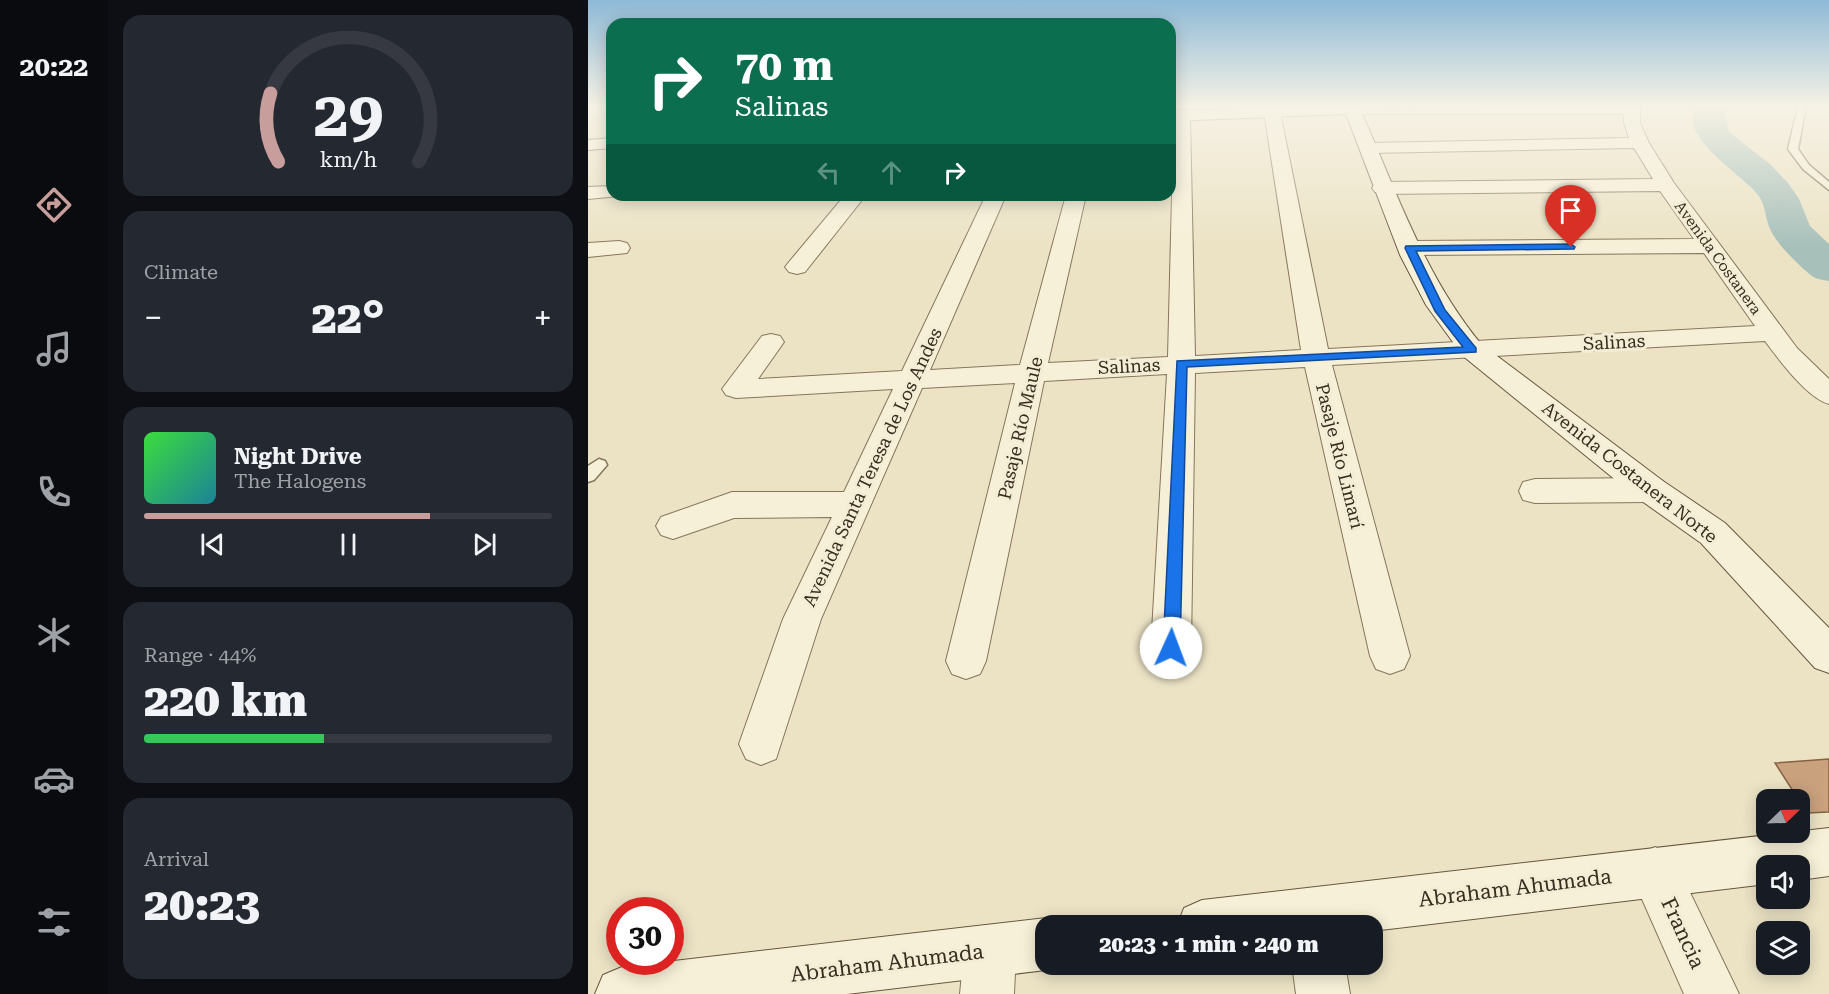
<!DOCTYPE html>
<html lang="en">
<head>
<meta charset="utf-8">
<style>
  body { margin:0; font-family:"Roboto Serif",serif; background:#242831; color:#f1f3f6; height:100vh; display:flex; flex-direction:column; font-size:22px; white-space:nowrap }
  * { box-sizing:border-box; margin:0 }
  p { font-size:20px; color:#9ea1a6 }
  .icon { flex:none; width:33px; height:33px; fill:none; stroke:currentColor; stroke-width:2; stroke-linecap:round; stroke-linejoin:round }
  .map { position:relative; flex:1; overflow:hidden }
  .sheet { display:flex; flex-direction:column; gap:15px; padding:15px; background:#0d0f14; width:480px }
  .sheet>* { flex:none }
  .top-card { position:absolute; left:18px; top:18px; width:570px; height:183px; border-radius:18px; box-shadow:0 3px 15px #0003; background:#0b6e4f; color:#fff; overflow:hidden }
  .needle { width:39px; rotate:67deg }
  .buttons { position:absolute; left:1168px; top:789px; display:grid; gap:12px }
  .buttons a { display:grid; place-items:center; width:54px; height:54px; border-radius:12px; background:#171b24; box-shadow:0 3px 15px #0003; font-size:30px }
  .speed { position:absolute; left:18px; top:897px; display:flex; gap:12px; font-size:30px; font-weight:700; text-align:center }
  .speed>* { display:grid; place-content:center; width:78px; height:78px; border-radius:50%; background:#171b24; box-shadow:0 3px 15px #0003; line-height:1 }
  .speed .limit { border:9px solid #d22; background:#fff; color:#111 }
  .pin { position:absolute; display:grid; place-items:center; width:51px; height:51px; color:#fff; margin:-62px -26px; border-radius:50% 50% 50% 0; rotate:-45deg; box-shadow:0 0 6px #0007 }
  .pin .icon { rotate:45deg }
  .me { position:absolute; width:66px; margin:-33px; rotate:2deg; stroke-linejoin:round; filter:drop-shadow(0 0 4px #0008) }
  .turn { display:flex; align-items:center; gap:21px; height:126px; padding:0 30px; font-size:27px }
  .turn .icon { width:78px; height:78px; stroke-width:2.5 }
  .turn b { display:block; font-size:42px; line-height:51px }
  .lanes { display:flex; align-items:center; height:57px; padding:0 30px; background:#0003; justify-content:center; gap:30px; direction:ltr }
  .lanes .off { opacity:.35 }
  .big { font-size:45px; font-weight:800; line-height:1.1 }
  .sheet .widget { flex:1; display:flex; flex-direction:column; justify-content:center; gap:9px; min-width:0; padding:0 21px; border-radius:18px; background:#242831 }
  .sheet .dial { align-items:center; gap:0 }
  .dial svg { height:156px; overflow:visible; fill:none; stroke:#363941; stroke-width:7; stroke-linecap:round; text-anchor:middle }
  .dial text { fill:#f1f3f6; stroke:none }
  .song { display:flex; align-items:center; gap:18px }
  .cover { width:72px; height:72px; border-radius:9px; background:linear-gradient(135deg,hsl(120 70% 55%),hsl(190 70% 35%)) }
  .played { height:6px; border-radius:3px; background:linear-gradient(90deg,#c79e9c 70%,#363941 70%) }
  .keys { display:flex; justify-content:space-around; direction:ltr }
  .heat { display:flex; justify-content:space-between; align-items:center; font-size:33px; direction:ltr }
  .charge { height:9px; border-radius:4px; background:linear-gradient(90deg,#34c759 44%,#363941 0) }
  .trip { position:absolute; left:447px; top:915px; width:348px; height:60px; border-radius:18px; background:#171b24; box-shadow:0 3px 15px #0003; font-weight:800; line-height:60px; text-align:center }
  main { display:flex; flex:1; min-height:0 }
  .menu { display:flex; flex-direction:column; width:108px; justify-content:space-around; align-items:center; background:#090b0e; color:#9ea1a6 }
  .menu .icon { width:42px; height:42px }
  .menu .selected { color:#c79e9c }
  .menu b { font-size:27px; color:#f1f3f6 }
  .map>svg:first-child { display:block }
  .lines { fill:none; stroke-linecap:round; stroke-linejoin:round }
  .river { fill:#a7c0ba; fill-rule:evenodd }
  .building { fill:#c9a17d; stroke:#856143; stroke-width:1.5 }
  .lane-casing { stroke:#86755c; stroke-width:3 }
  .street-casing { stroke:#86755c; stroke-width:2 }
  .secondary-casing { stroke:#68573f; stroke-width:2 }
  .lane { fill:#f7f0d8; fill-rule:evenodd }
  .street { fill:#f7f0d8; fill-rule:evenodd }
  .secondary { fill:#f7f0d8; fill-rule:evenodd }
  .route { fill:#1a73e8; stroke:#114b97; stroke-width:1.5 }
  .labels { text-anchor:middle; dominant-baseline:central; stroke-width:6; stroke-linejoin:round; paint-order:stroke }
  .far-street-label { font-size:15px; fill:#372d1f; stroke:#f4edd5 }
  .street-label { font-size:18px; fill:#372d1f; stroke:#f4edd5 }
  .near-street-label { font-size:21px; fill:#372d1f; stroke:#f4edd5 }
</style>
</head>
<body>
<main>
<nav class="menu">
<b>20:22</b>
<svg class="icon selected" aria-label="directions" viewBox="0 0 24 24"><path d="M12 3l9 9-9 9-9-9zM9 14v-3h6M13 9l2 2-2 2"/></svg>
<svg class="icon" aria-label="music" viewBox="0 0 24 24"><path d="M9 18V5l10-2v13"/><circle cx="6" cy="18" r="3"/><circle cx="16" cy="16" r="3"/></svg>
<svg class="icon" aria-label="phone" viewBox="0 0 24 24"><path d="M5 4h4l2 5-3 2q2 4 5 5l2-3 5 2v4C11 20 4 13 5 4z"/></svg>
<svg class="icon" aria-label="climate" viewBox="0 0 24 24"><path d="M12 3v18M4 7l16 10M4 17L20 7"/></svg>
<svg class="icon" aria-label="car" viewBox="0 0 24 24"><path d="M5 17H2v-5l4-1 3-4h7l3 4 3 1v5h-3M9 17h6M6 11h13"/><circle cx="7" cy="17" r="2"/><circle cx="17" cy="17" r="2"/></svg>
<svg class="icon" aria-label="filters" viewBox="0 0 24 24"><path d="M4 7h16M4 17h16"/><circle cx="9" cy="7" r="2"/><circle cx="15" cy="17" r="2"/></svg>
</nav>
<section class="sheet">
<div class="widget dial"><svg viewBox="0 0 100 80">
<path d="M14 69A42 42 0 1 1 86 69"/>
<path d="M14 69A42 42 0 0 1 10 34" stroke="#c79e9c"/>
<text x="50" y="56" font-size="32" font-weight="700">29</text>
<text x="50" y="72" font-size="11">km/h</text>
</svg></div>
<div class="widget"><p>Climate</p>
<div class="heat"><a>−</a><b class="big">22°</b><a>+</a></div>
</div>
<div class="widget">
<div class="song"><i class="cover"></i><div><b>Night Drive</b><p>The Halogens</p></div></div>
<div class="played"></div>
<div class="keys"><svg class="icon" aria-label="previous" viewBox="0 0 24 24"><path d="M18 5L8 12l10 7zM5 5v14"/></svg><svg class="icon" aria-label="pause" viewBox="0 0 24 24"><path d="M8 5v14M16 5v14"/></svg><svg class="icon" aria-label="next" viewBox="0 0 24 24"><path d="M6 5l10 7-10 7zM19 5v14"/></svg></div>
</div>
<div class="widget"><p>Range · 44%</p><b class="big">220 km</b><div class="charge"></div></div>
<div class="widget"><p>Arrival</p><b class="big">20:23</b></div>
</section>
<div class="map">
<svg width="1241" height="994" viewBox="0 0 1241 994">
  <rect width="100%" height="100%" fill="#ece3c5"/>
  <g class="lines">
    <path class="river" d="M 1109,107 L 1140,107 L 1137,113 L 1141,132 L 1183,165 L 1200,183 L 1211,199 L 1222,226 L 1241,244 L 1241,281 C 1235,280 1228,279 1224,276 C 1212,267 1189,244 1183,231 C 1177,220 1178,206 1171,196 C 1156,175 1088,137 1109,107 Z"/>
  </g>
  <path class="building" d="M 1241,759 L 1241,812 L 1219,813 L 1187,763 Z"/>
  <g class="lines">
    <g class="lane-casing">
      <path id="lane" d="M 1210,107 L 1218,107 L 1210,149 L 1221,165 L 1241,182 L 1241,190 L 1215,169 L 1200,149 Z
        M 11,459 L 17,461 L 19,465 L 6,480 L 0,482 L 0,466 Z"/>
    </g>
    <g class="street-casing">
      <path id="street" d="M 683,107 L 690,109 L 692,112 L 740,349 L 1167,326 L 1116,253 L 822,255 L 814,253 L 811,248 L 814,243 L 822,241 L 1106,239 L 1072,191 L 794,194 L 787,192 L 784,188 L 787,184 L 794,182 L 1065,179 L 1046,148 L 781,153 L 775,152 L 772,148 L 775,144 L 781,143 L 1041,138 L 1036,123 L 1036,114 L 764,114 L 756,109 L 1052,107 L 1052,123 L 1061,143 L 1086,183 L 1209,348 L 1241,379 L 1241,404 C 1219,398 1191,360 1177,341 L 744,365 L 822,656 L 816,669 L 802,674 L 788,669 L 782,656 L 717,367 L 607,373 L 603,648 L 597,660 L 583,666 L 569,660 L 563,648 L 579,374 L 456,381 L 398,661 L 392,674 L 378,679 L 364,674 L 358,661 L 427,383 L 334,388 L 233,619 L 188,759 L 173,765 L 158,759 L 151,744 L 195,619 L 244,517 L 146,518 L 85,539 L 73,535 L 68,526 L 73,517 L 144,492 L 256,492 L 305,389 L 148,398 L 138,395 L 134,389 L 174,336 L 183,334 L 192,336 L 196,342 L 170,379 L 314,371 L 398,195 L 418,195 L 342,370 L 432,365 L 478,195 L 498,195 L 460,363 L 580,357 L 586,115 L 594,110 L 602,115 L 607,356 L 713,350 L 676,112 Z
        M 24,186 L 24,195 L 31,196 L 0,199 L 0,187 Z
        M 257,195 L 278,195 L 217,272 L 209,274 L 201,272 L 197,267 L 201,262 Z
        M 31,241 L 39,243 L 42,248 L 39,253 L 0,257 L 0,243 Z
        M 1063,478 L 1075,481 L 1079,490 L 1075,499 L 1063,502 L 947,503 L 935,500 L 931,491 L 935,482 L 947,479 Z
        M 1067,847 L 1084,855 L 1151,994 L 1096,994 L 1042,872 L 1050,855 Z
        M 402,925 L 421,932 L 428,951 L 426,994 L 372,994 L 376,951 L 383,932 Z
        M 704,964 L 757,964 L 762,994 L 708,994 Z"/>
    </g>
    <g class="secondary-casing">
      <path id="secondary" d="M 678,107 L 771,107 C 808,189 835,274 893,344 L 1075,481 L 1137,523 L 1241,628 L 1241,673 L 1227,668 L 1113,543 L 1051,499 L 875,356 L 838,305 L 812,255 L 758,114 L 582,121 L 582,111 Z
        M 24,138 L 24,148 L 0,150 L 0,140 Z
        M 1241,828 L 1241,876 L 1212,880 L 1212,866 L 1179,866 L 1179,884 L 784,931 L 784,926 L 589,926 L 596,908 L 614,900 Z
        M 458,918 L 476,926 L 458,926 L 458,964 L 471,964 L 458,970 L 259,994 L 7,994 L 15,975 L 34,967 Z"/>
    </g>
    <use href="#lane" class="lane"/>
    <use href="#street" class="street"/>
    <use href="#secondary" class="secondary"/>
  </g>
  <linearGradient id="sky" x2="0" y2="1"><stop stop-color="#8eb9d6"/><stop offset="0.43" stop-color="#f6f2e5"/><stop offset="1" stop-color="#f6f2e5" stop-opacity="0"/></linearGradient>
  <rect width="1241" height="247" fill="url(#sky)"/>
  <path class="route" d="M 983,244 L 987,247 L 986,249 L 828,251 L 857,310 L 888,348 L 888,352 L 599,367 L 592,648 L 589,653 L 583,655 L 578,653 L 575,648 L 589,361 L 875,347 L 847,311 L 817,248 L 818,246 Z"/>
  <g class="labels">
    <g class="far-street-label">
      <text transform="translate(1130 258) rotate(54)">Avenida Costanera</text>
    </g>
    <g class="street-label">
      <text transform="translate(1026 342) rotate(-3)">Salinas</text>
      <text transform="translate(541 366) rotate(-3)">Salinas</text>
      <text transform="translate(432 428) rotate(-77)">Pasaje Río Maule</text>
      <text transform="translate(752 456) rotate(76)">Pasaje Río Limarí</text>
      <text transform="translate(284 467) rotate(-65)">Avenida Santa Teresa de Los Andes</text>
      <text transform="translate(1042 472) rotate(38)">Avenida Costanera Norte</text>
    </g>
    <g class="near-street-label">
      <text transform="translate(927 888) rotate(-7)">Abraham Ahumada</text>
      <text transform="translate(1095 933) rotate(65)">Francia</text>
      <text transform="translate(299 963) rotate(-7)">Abraham Ahumada</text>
    </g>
  </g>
</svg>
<div class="buttons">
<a><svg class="needle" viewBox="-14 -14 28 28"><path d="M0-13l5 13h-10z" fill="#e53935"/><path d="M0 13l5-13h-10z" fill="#9ea1a6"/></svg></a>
<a><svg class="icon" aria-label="sound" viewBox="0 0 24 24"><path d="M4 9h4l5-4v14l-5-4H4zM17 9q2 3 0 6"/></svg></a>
<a><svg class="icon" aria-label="layers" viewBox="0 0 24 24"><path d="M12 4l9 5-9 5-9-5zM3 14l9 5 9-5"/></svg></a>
</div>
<div class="speed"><div class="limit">30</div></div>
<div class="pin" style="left:983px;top:247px;background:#d93025"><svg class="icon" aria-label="arrive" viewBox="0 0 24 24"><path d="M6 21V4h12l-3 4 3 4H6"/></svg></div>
<svg class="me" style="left:583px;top:648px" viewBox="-20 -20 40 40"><circle r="19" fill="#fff"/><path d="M0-13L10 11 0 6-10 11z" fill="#1a73e8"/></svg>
<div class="trip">20:23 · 1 min · 240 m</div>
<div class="top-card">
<div class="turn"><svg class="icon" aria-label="right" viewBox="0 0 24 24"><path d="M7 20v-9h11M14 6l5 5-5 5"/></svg><div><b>70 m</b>Salinas</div></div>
<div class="lanes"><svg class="icon off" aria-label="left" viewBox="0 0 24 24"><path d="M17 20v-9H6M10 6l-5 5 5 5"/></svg><svg class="icon off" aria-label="ahead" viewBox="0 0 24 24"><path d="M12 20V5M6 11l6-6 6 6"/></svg><svg class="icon" aria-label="right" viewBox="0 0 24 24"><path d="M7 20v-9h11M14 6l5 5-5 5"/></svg></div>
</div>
</div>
</main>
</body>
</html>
